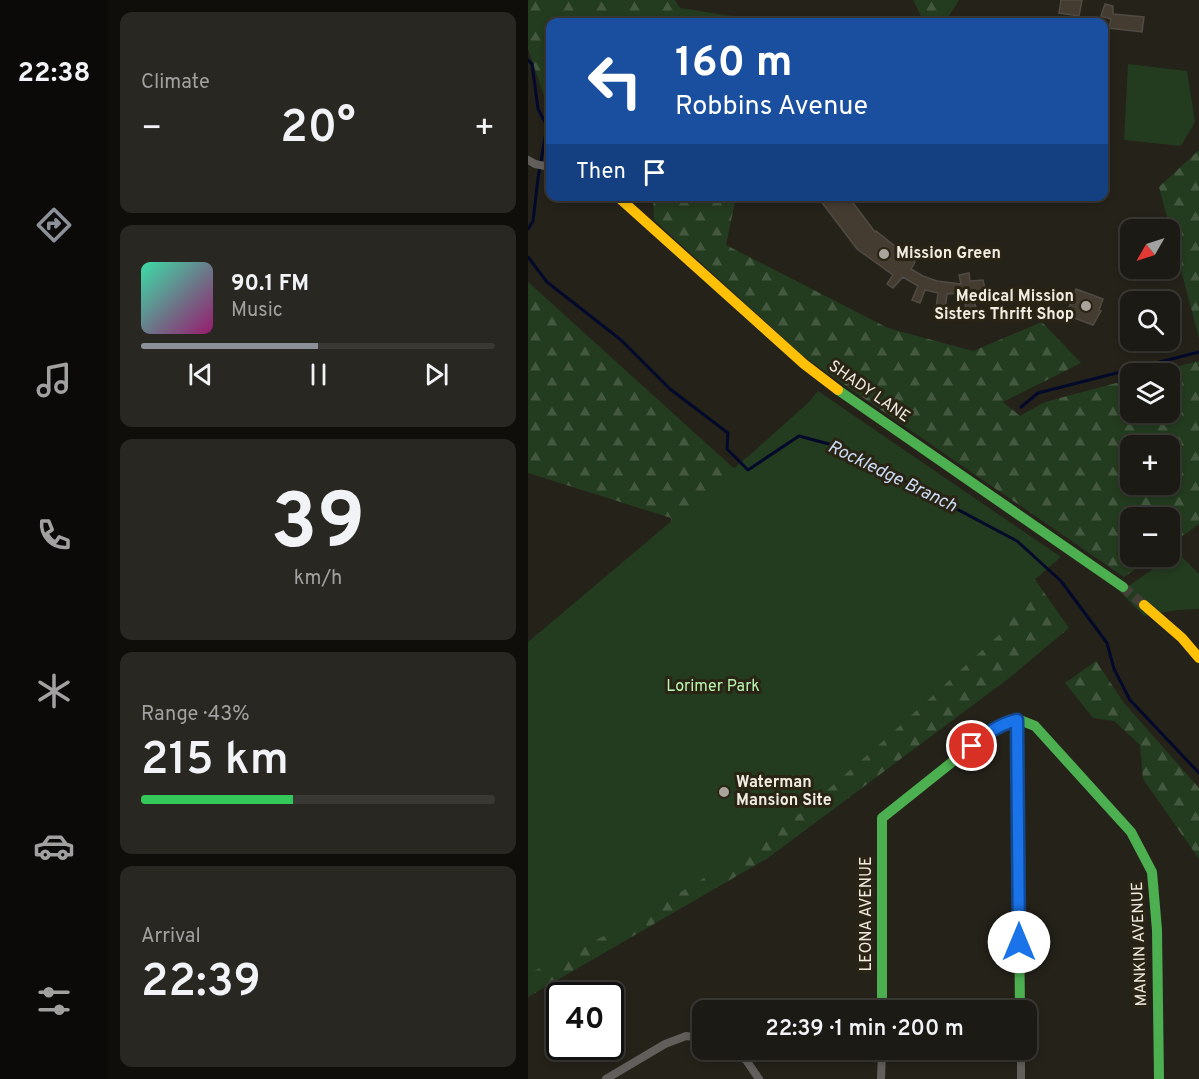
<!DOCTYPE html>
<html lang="en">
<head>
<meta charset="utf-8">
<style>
  body { margin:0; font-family:Overpass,sans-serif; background:#292722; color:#f1f3f6; height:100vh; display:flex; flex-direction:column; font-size:22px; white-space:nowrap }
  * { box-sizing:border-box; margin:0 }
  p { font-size:20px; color:#a0a1a0 }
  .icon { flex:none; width:33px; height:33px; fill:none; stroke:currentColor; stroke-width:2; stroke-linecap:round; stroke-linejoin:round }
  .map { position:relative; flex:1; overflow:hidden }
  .side { display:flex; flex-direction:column; gap:12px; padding:12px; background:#0f0e0b; width:420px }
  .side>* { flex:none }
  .top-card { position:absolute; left:18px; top:18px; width:562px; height:183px; border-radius:12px; box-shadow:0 3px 9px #0003,0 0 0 2px #3a3834; background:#1a4fa0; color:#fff; overflow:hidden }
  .needle { width:39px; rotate:231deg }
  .controls { position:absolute; left:592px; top:219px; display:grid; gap:12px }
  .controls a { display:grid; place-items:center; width:60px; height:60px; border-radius:12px; background:#1c1a14; box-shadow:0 3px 9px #0003,0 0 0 2px #3a3834; font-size:30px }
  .speed { position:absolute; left:18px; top:982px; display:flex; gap:12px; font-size:30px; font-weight:700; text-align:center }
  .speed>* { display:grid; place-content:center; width:78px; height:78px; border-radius:50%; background:#1c1a14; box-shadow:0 3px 9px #0003,0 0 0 2px #3a3834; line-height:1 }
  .speed .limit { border:3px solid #111; border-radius:9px; background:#fff; color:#111 }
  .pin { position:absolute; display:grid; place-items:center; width:51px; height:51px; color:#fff; margin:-26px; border:3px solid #fff; border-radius:50%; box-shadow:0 2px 6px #0007 }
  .me { position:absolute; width:66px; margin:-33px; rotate:0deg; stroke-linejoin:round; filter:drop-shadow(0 0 4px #0008) }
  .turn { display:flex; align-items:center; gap:21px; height:126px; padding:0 30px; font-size:27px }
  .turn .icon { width:78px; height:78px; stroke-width:2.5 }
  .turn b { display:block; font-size:42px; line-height:51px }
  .then { display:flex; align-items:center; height:57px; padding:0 30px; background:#0003; gap:12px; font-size:22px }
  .big { font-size:45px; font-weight:600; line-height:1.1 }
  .side .widget { flex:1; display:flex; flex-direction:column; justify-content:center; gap:9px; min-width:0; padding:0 21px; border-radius:12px; background:#292722 }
  .side .dial { align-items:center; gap:0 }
  .dial b { font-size:78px; line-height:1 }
  .song { display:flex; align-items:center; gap:18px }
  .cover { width:72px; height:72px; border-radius:9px; background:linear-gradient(135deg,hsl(160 70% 55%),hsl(320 70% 35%)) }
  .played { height:6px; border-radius:3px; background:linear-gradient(90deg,#8c9099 50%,#3a3834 50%) }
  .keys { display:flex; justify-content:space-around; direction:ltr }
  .heat { display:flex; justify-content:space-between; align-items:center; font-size:33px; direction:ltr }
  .charge { height:9px; border-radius:4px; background:linear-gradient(90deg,#34c759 43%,#3a3834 0) }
  .trip { position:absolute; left:164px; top:1000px; width:345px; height:60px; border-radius:12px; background:#1c1a14; box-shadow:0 3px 9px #0003,0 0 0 2px #3a3834; font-weight:600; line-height:60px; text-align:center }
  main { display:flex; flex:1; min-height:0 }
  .menu { display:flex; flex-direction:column; width:108px; justify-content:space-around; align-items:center; background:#0b0a08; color:#a0a1a0 }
  .menu .icon { width:42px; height:42px }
  .menu .current { color:#8c9099 }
  .menu b { font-size:27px; color:#f1f3f6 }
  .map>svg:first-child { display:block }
  .forest { fill:url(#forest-firs); fill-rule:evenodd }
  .green { fill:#233b1f }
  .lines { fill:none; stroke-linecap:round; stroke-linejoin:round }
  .stream { stroke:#03092b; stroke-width:3 }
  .building { fill:#453c31; stroke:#4f4b44; stroke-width:1.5 }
  .secondary-tunnel { stroke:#434038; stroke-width:10; stroke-dasharray:10 5; stroke-linecap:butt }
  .street { stroke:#615e5b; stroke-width:8 }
  .fast { stroke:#4caf50; stroke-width:10 }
  .slow { stroke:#ffc107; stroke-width:10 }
  .route-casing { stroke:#114b97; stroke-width:15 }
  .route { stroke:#1a73e8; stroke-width:10 }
  .poi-dot { fill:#a9a59c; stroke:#2a2415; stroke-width:2 }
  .labels { text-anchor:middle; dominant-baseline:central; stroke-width:6; stroke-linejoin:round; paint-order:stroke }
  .poi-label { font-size:16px; font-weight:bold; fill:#f0ece2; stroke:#2a2415; text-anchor:start }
  .street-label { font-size:16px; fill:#f0ece2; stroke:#2a2415 }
  .park-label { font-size:16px; fill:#baf6b2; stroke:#2a2415 }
  .water-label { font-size:18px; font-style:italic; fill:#cbdcf8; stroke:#2a2415 }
</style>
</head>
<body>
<main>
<nav class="menu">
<b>22:38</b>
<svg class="icon current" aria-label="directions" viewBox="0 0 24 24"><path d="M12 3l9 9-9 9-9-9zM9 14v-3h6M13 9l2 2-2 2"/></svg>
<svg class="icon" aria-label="music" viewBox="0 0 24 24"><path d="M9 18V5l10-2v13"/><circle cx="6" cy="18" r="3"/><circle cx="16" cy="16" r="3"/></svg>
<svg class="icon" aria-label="phone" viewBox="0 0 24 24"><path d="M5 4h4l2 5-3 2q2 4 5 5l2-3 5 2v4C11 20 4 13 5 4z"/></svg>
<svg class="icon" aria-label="climate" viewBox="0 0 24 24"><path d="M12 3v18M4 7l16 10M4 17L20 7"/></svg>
<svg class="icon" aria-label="car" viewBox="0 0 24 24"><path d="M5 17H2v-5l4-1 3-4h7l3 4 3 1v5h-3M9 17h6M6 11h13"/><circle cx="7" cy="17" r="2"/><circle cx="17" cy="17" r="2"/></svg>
<svg class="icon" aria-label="filters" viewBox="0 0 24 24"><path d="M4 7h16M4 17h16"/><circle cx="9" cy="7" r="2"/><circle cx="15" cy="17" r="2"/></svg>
</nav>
<section class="side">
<div class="widget"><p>Climate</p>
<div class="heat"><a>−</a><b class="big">20°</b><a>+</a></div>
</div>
<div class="widget">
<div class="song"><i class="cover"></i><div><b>90.1 FM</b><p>Music</p></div></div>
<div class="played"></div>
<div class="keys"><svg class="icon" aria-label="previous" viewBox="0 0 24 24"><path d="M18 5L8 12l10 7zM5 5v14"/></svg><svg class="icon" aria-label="pause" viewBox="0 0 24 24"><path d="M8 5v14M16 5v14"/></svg><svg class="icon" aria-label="next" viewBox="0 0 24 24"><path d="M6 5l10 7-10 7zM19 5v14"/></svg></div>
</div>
<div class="widget dial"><b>39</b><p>km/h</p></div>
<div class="widget"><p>Range · 43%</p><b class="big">215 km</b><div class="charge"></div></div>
<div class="widget"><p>Arrival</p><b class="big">22:39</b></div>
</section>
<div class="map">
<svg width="671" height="1079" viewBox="0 0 671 1079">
  <defs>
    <pattern id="forest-firs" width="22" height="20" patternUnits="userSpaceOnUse" patternTransform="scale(1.5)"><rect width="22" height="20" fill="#233b1f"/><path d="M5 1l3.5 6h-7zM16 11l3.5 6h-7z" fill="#43583f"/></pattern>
  </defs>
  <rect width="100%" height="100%" fill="#25221a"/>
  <path class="forest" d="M 0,0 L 147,0 L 152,8 L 242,22 L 22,22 L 22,113 L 0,49 Z
    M 385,0 L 431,0 L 417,22 L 396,22 Z
    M 671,150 L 671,338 L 631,187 Z
    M 125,197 L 208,197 L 198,245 L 360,328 L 445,351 L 514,322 L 553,363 L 475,402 L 492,416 L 517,402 L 603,379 L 603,412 L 642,412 L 642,374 L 624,373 L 671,361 L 671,524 L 642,545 L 642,518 L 603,518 L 603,556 L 625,557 L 596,577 L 276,357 L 126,220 ZM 603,446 L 642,446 L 642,484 L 603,484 Z
    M 0,282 L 222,483 L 491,557 L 541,628 L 480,679 L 240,858 L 0,997 L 0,853 L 160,633 L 143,518 L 0,473 Z
    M 568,661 L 596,703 L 671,788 L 671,859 L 615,779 L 612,745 L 586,721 L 565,718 L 537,683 Z"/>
  <path class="green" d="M 600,64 L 659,71 L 667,122 L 653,146 L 596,140 Z
    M 290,391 L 533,557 L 497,588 L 474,632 L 353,743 L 280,807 L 234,843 L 98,925 L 0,974 L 0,642 L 224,453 L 281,402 Z
    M 649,552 L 671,574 L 671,609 L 649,610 L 616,616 L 592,592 Z"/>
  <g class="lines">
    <path class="stream" d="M 0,60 L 4,64 L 10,109 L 19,126 L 10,178 L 5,221 L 0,229
      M 0,257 L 19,282 L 93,340 L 142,389 L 200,433 L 199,449 L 220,470 L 271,436 L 312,447 L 489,541 L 533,581 L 579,643 L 586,669 L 602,700 L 671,773
      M 493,407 L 510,393 L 671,352"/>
  </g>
  <path class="building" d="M 533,0 L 554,0 L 551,16 L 531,13 Z
    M 577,4 L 585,6 L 585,14 L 616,17 L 614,32 L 581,28 L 583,19 L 573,16 Z
    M 289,196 L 320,196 L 347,232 L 348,231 L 387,262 L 383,269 L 395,276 L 409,281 L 433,284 L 431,275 L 441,273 L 442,281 L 455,280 L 458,293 L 444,296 L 448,307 L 438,309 L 435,293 L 419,294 L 417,310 L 408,308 L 410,293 L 397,290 L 392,303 L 384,300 L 390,286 L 375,277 L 365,288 L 359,284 L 365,275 L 329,249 Z
    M 548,289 L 575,299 L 571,310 L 573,311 L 565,325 L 538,315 Z"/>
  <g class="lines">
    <path class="secondary-tunnel" d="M 595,587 L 616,605"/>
    <path class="street" d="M 0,160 L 7,164 L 22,167
      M 205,1050 L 218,1060 L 231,1079
      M 493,1050 L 493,1079
      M 78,1079 L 137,1044 L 158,1036 L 174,1038
      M 353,1079 L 354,1050"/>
    <path class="fast" d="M 310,390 L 595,587
      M 489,719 L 507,726 L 603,832 L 624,872 L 629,930 L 631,1079
      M 489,719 L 492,1011
      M 354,1011 L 354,818 L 458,735 L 489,719"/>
    <path class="slow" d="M 89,196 L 276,364 L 310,390
      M 616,605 L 654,638 L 671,658"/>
  </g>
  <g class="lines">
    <g class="route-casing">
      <path id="route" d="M 444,746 C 458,734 471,724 489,720 L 491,942"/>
    </g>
    <use href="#route" class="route"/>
  </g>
  <g class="poi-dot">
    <circle cx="356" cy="254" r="6"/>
    <circle cx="558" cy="306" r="6"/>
    <circle cx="196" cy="792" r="6"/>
  </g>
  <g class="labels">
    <g class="poi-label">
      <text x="368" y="254">Mission Green</text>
      <text x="546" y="297" text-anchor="end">Medical Mission<tspan x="546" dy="18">Sisters Thrift Shop</tspan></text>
      <text x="208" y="783">Waterman<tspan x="208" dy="18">Mansion Site</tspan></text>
    </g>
    <g class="street-label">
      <text transform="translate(341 392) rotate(35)">SHADY LANE</text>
      <text transform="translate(339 914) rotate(-90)">LEONA AVENUE</text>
      <text transform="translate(612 944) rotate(-92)">MANKIN AVENUE</text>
    </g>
    <g class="park-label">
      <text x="185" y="687">Lorimer Park</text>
    </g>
    <g class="water-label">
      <text transform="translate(364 477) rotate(26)">Rockledge Branch</text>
    </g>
  </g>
</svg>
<div class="controls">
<a><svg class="needle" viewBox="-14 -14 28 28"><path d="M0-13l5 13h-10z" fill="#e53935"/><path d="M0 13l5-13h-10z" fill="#a0a1a0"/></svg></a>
<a><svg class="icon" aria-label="search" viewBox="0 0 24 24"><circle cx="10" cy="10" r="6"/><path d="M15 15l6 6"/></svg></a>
<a><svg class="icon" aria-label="layers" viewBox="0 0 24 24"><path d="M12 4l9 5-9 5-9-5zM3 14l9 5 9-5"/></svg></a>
<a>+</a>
<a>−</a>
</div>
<div class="speed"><div class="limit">40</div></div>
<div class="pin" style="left:444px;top:746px;background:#d93025"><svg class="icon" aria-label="arrive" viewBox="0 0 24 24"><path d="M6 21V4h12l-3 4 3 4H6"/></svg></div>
<svg class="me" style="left:491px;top:942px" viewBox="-20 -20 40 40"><circle r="19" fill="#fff"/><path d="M0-13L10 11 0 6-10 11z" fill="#1a73e8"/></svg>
<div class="trip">22:39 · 1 min · 200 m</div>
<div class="top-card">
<div class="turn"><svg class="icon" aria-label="left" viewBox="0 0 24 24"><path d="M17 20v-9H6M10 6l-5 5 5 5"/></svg><div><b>160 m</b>Robbins Avenue</div></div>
<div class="then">Then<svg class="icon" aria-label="arrive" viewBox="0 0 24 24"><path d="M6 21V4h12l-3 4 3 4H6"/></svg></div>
</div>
</div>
</main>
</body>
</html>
